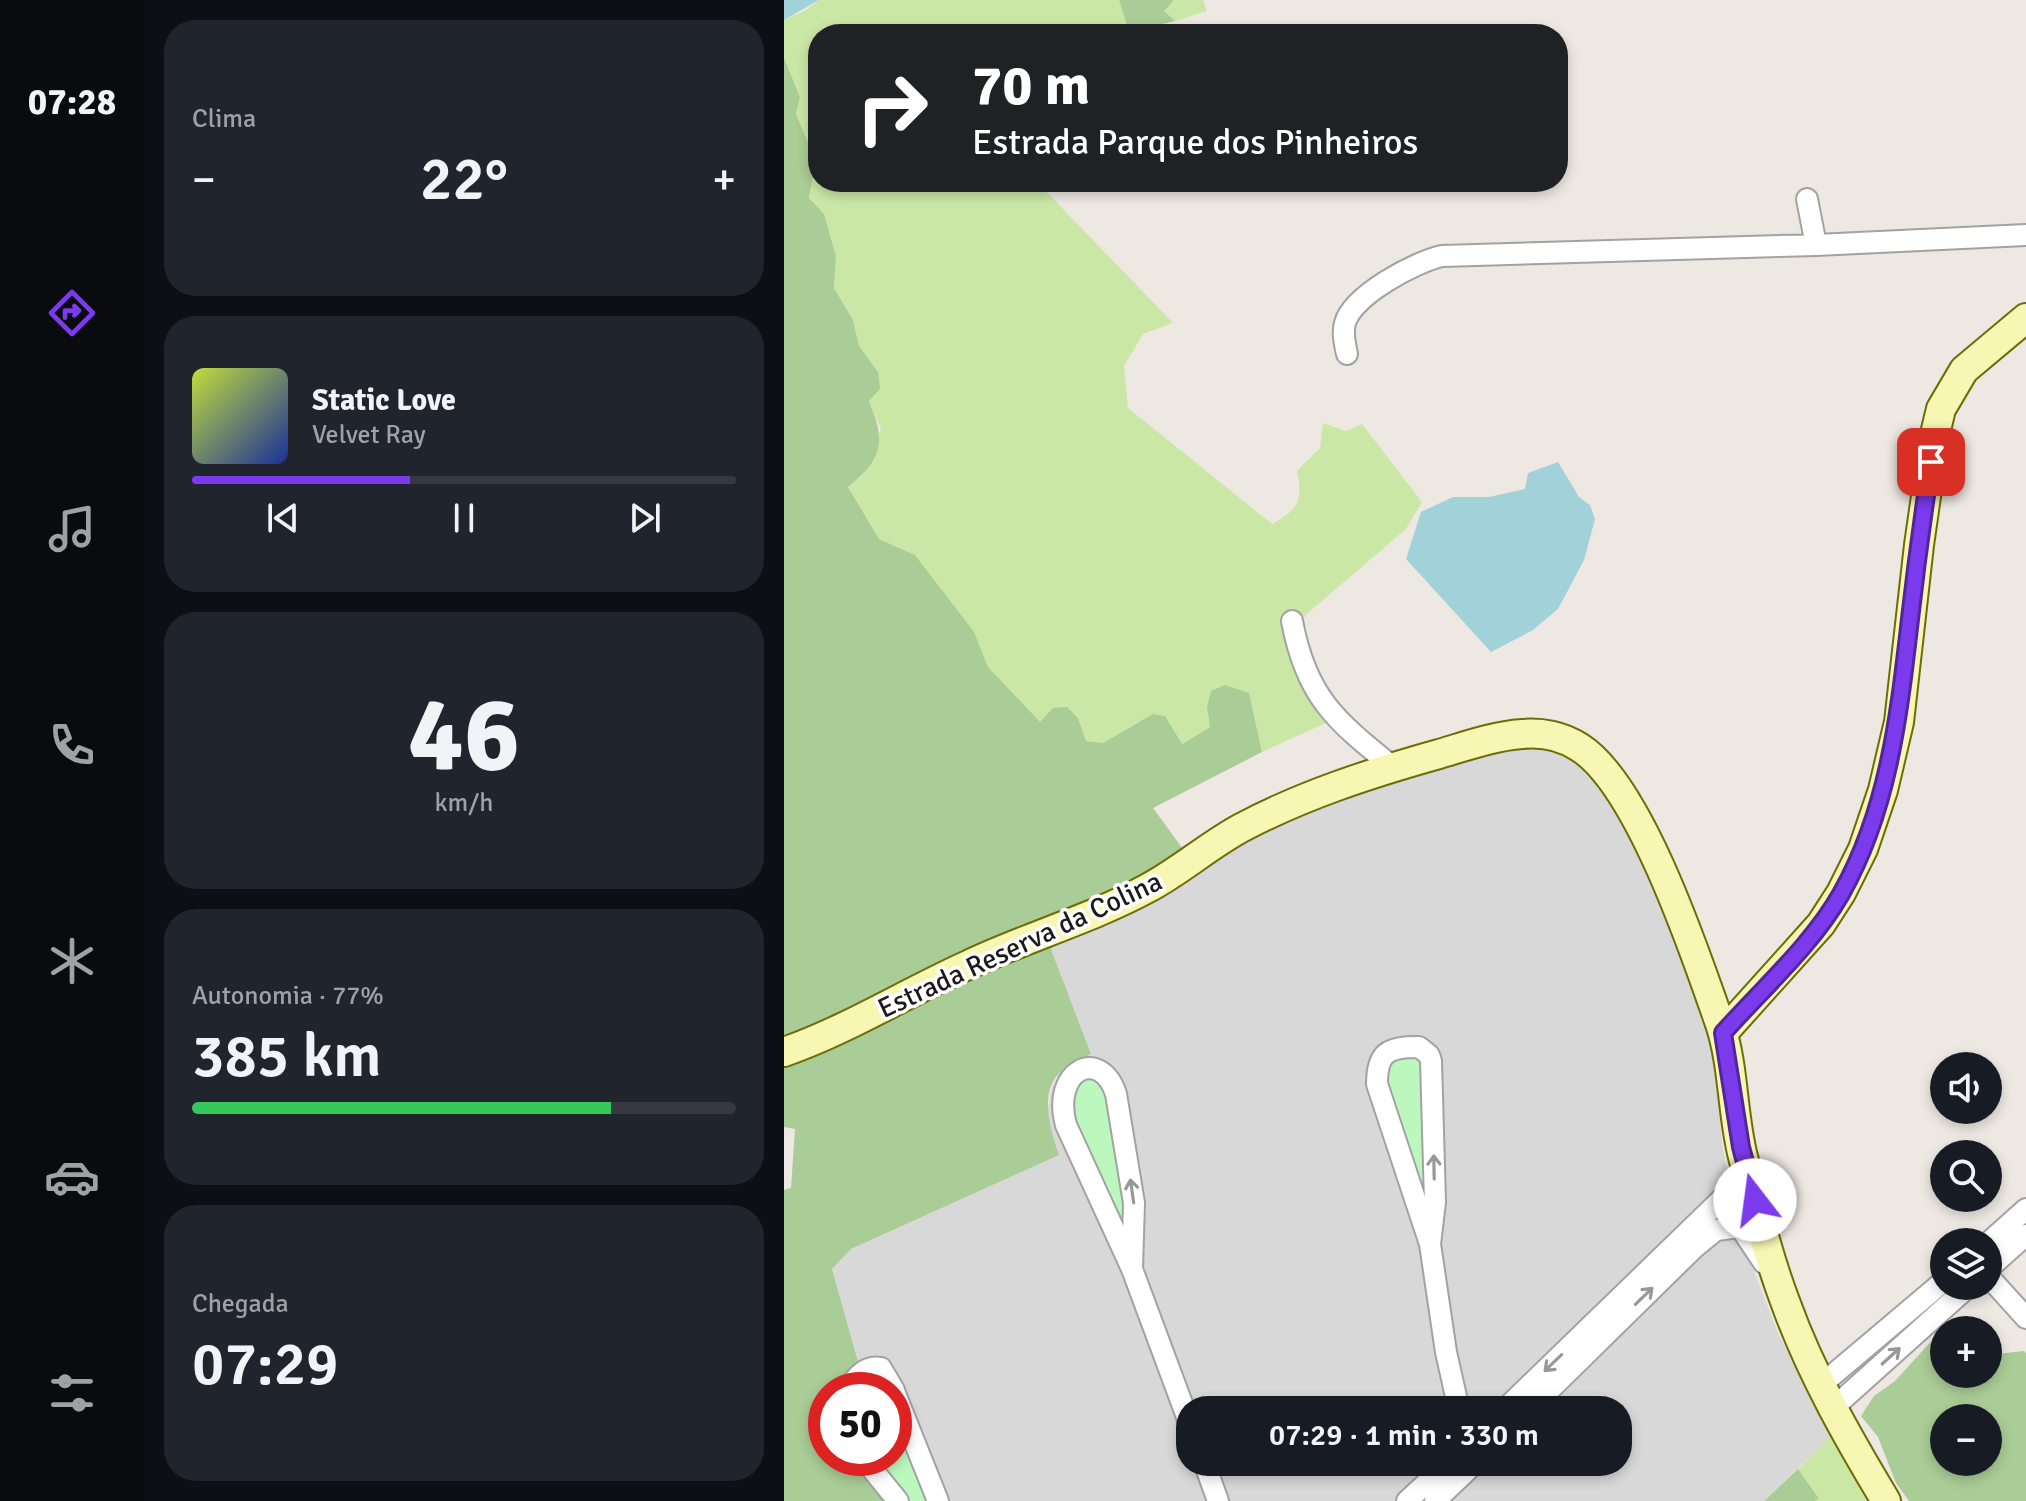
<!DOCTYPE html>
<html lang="pt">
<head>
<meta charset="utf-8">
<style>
  body { margin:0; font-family:Signika,sans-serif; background:#20242c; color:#f1f3f6; height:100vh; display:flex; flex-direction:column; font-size:30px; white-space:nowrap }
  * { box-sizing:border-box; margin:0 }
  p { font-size:26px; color:#9ea1a6 }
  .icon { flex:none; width:44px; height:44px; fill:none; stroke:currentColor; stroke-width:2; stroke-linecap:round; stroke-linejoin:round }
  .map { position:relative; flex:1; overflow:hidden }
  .details { display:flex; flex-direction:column; gap:20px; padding:20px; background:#0d0f14; width:640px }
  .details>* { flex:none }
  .hud { position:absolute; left:24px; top:24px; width:760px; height:168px; border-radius:32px; box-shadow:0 4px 12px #0003; background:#202124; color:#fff; overflow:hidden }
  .buttons { position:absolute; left:1146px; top:1052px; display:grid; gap:16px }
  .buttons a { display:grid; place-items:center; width:72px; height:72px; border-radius:50%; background:#171b24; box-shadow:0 4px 12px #0003; font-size:40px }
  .speed { position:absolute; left:24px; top:1372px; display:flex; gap:16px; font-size:40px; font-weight:700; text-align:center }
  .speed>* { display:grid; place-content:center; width:104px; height:104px; border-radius:50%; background:#171b24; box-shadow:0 4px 12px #0003; line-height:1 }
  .speed .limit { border:12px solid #d22; background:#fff; color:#111 }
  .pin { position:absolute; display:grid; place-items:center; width:68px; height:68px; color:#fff; margin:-34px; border-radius:16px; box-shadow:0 4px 12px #0006 }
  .me { position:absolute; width:88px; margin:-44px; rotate:345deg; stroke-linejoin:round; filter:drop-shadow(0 0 6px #0008) }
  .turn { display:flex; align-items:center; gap:28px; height:168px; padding:0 32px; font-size:36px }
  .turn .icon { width:104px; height:104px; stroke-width:2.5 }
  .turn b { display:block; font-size:56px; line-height:68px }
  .big { font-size:60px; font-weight:600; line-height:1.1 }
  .details .card { flex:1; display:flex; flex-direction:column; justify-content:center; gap:12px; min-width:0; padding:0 28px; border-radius:32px; background:#20242c }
  .details .dial { align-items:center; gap:0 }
  .dial b { font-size:104px; line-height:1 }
  .song { display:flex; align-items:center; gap:24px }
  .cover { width:96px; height:96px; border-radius:12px; background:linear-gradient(135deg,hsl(70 70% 55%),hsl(230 70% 35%)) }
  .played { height:8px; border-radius:4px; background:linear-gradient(90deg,#7c3aed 40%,#363941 40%) }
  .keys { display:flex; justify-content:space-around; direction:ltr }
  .heat { display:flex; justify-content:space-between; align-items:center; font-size:44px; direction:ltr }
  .charge { height:12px; border-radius:6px; background:linear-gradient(90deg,#34c759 77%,#363941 0) }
  .trip { position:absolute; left:392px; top:1396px; width:456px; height:80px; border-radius:32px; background:#171b24; box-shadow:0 4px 12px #0003; font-weight:600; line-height:80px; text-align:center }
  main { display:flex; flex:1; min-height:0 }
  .menu { display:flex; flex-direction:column; width:144px; justify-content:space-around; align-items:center; background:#090b0e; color:#9ea1a6 }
  .menu .icon { width:56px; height:56px }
  .menu .current { color:#7c3aed }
  .menu b { font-size:36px; color:#f1f3f6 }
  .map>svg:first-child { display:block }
  .residential { fill:#d9d8d8; fill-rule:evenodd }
  .grass { fill:#cbe7a6 }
  .forest { fill:#aacc96; fill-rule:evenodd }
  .park { fill:#bcf8bd }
  .water { fill:#a1d2da }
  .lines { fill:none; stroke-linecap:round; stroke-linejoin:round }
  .street-casing { stroke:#a2a2a2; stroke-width:24 }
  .secondary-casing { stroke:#6b6e06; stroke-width:32 }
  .street { stroke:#fff; stroke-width:20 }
  .secondary { stroke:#f8f6b3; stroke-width:28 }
  .oneway { stroke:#989898 }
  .route-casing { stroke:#51269a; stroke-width:20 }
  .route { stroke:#7c3aed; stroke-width:14 }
  .labels { text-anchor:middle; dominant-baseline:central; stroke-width:7; stroke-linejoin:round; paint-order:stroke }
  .street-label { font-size:28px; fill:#1b1b1b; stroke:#fff }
</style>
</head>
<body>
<main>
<nav class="menu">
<b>07:28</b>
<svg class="icon current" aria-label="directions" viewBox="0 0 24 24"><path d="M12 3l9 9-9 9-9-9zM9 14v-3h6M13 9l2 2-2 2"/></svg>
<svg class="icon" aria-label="music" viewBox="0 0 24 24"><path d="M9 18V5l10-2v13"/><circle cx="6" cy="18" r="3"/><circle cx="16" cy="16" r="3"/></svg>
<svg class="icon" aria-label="phone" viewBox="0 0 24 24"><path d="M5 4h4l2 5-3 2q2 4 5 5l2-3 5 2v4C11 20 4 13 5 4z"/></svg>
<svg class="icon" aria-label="climate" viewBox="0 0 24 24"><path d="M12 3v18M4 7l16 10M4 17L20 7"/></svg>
<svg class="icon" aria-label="car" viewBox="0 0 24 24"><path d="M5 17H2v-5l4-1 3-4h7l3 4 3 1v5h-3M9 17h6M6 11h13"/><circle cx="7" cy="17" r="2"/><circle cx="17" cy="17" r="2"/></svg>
<svg class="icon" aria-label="filters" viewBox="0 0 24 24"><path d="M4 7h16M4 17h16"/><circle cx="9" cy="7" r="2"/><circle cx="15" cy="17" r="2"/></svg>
</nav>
<section class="details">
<div class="card"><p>Clima</p>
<div class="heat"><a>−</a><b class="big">22°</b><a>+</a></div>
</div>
<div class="card">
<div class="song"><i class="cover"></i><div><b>Static Love</b><p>Velvet Ray</p></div></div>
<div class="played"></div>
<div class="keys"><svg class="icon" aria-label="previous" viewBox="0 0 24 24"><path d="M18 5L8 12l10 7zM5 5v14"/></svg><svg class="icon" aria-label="pause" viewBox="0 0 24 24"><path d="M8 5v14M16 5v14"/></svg><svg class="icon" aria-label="next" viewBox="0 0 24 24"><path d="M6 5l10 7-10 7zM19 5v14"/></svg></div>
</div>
<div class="card dial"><b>46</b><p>km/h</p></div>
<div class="card"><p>Autonomia · 77%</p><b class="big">385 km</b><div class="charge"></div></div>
<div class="card"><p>Chegada</p><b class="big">07:29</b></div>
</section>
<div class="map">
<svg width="1242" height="1501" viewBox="0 0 1242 1501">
  <rect width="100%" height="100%" fill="#ede8e1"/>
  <path class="residential" d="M 737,746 L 767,748 L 801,769 L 824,799 L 859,863 L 903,968 L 925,1027 L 932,1065 L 938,1144 L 956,1236 L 995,1335 L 1047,1436 L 980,1501 L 99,1501 L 68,1458 L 110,1458 L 110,1390 L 51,1390 L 75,1364 L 48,1269 L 67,1249 L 275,1155 L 263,1117 L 267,1090 L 276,1071 L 307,1054 L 265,944 L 316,927 L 363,902 L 436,854 L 527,807 L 708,751 ZM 406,1410 L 834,1410 L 834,1462 L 406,1462 Z"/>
  <path class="grass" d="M 35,0 L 335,0 L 345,32 L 319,34 L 34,34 L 34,182 L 253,182 L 389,323 L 359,334 L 340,366 L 344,408 L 488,524 C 515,509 519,501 513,471 L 536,448 L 539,423 L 562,431 L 578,424 L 638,502 L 622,529 L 504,630 L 544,722 L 478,752 L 465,694 L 423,707 L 426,727 L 397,744 L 381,716 L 369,714 L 319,743 L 302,741 L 294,718 L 256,723 L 203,666 L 189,632 L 131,555 L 95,539 L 64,487 L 78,476 L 97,429 L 85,401 L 94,372 L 75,346 L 69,320 L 50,288 L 52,256 L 40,215 L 25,198 L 32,161 L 12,114 L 16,97 L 0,58 L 0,20 L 22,10 Z
    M 390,0 L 419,0 L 423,11 L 391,21 L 379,11 Z
    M 1047,1436 L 1086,1501 L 1031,1501 L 1035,1497 L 1014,1469 Z"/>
  <path class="forest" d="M 335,0 L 390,0 L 380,11 L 391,21 L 345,32 Z
    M 0,58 L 16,97 L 12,114 L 32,161 L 25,198 L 40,214 L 52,256 L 50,288 L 69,320 L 75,346 L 94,372 L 96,389 L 85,401 C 102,441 99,459 64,487 L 95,539 L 131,555 L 190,632 L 204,667 L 256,722 L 269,708 L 283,707 L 294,718 L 302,741 L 319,743 L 369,714 L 381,716 L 398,744 L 426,727 L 423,707 L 427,691 L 441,685 L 465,693 L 478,752 L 369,808 L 399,849 L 341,887 L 0,1041 Z
    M 265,944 L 307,1054 C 298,1059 287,1063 279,1070 C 253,1089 267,1131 275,1155 L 67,1249 L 48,1269 L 75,1365 L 51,1390 L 42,1390 L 42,1458 L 68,1458 L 99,1501 L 0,1501 L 0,1190 L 7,1188 L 11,1129 L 0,1127 L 0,1067 L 70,1039 L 183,977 Z
    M 1161,1326 L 1167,1330 L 1160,1330 L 1160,1374 L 1204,1374 L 1204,1355 L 1240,1351 L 1242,1353 L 1242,1501 L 1125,1501 L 1112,1483 L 1094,1437 L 1077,1416 L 1090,1396 L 1111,1381 ZM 1160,1418 L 1204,1418 L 1204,1462 L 1160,1462 Z
    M 1014,1469 L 1035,1498 L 1031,1501 L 980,1501 Z"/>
  <path class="park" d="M 619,1054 L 639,1059 L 643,1215 L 602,1102 L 603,1061 Z
    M 310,1076 L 324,1087 L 345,1204 L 344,1248 L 289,1130 L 286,1085 Z
    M 110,1412 L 145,1501 L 123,1501 L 88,1458 L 110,1458 Z"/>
  <path class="water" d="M 0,0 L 35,0 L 0,20 Z
    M 774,462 L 795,497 L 806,505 L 811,519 L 800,560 L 774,609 L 749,630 L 707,652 L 622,559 L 637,512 L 669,497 L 705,497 L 741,489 L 744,473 Z"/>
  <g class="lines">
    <g class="street-casing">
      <path id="street" d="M 1023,199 L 1032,245 L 1242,235
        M 563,354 C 561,344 558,333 561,323 C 569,295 631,262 658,256 L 1032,245
        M 508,621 C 522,697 552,721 609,767
        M 1204,1243 L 1242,1209
        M 646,1244 L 651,1202 L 647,1061 L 645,1055 L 635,1047 C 604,1047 593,1052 593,1084 L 646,1244 L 662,1352 L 675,1410
        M 348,1269 L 350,1203 L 332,1094 C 316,1046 267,1070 282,1125 L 348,1269 L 406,1425
        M 1204,1269 L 1242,1235
        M 1204,1276 L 1242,1318
        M 1038,1384 L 1160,1281
        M 63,1390 C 72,1377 81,1365 97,1368 L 110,1390
        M 110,1391 L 154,1501
        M 1049,1408 L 1185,1286
        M 720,1410 L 946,1191 L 963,1170
        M 745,1410 L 910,1248 L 932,1230 L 956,1227 L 980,1263
        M 79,1458 L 114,1501
        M 420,1462 L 434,1501
        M 623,1501 L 665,1462
        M 651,1501 L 692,1462"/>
    </g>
    <g class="secondary-casing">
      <path id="secondary" d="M 939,1033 L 1037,924 L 1057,893 L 1079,849 L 1099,790 L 1115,722 L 1135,545 L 1151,434 L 1157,409 L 1180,370 L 1242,318
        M 0,1052 C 65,1029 122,993 184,965 C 243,937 307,919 364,888 C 396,871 424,846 457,828 C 519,795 587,773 655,754 C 682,746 710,736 738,734 C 757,732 778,736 795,747 C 855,784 912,955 936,1024 C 950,1066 948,1114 959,1157 C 972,1206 984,1257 1002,1304 C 1027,1373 1064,1438 1102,1501"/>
    </g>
    <use href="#street" class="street"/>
    <use href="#secondary" class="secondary"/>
  </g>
  <defs><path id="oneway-shaft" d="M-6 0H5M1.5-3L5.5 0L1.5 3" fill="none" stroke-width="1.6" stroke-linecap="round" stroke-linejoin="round" transform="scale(2)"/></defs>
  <g class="oneway">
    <use href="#oneway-shaft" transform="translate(650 1167) rotate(-91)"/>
    <use href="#oneway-shaft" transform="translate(348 1191) rotate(-98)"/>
    <use href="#oneway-shaft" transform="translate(860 1296) rotate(-44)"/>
    <use href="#oneway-shaft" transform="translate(1107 1356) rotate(-42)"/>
    <use href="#oneway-shaft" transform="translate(769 1363) rotate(136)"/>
  </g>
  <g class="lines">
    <g class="route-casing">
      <path id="route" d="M 971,1200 L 957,1147 L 939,1033 C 978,989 1028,945 1057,894 C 1105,809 1115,714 1126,619 C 1132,566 1139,514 1147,462"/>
    </g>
    <use href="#route" class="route"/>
  </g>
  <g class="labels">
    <g class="street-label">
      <text transform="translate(236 945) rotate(-25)">Estrada Reserva da Colina</text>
    </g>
  </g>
</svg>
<div class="buttons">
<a><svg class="icon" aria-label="sound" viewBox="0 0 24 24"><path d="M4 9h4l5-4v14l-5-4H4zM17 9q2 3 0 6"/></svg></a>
<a><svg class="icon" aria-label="search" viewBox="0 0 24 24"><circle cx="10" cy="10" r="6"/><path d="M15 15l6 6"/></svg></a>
<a><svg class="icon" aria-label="layers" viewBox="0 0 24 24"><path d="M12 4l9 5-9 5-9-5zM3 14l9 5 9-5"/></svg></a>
<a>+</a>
<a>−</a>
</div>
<div class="speed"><div class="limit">50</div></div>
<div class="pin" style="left:1147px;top:462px;background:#d93025"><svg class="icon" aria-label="arrive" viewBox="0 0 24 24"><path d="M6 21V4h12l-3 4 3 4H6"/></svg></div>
<svg class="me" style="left:971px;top:1200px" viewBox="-20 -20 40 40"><circle r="19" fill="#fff"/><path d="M0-13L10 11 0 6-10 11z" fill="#7c3aed"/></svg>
<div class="trip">07:29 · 1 min · 330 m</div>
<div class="hud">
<div class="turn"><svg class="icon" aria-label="right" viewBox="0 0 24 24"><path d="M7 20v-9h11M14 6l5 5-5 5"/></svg><div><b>70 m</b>Estrada Parque dos Pinheiros</div></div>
</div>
</div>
</main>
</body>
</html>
